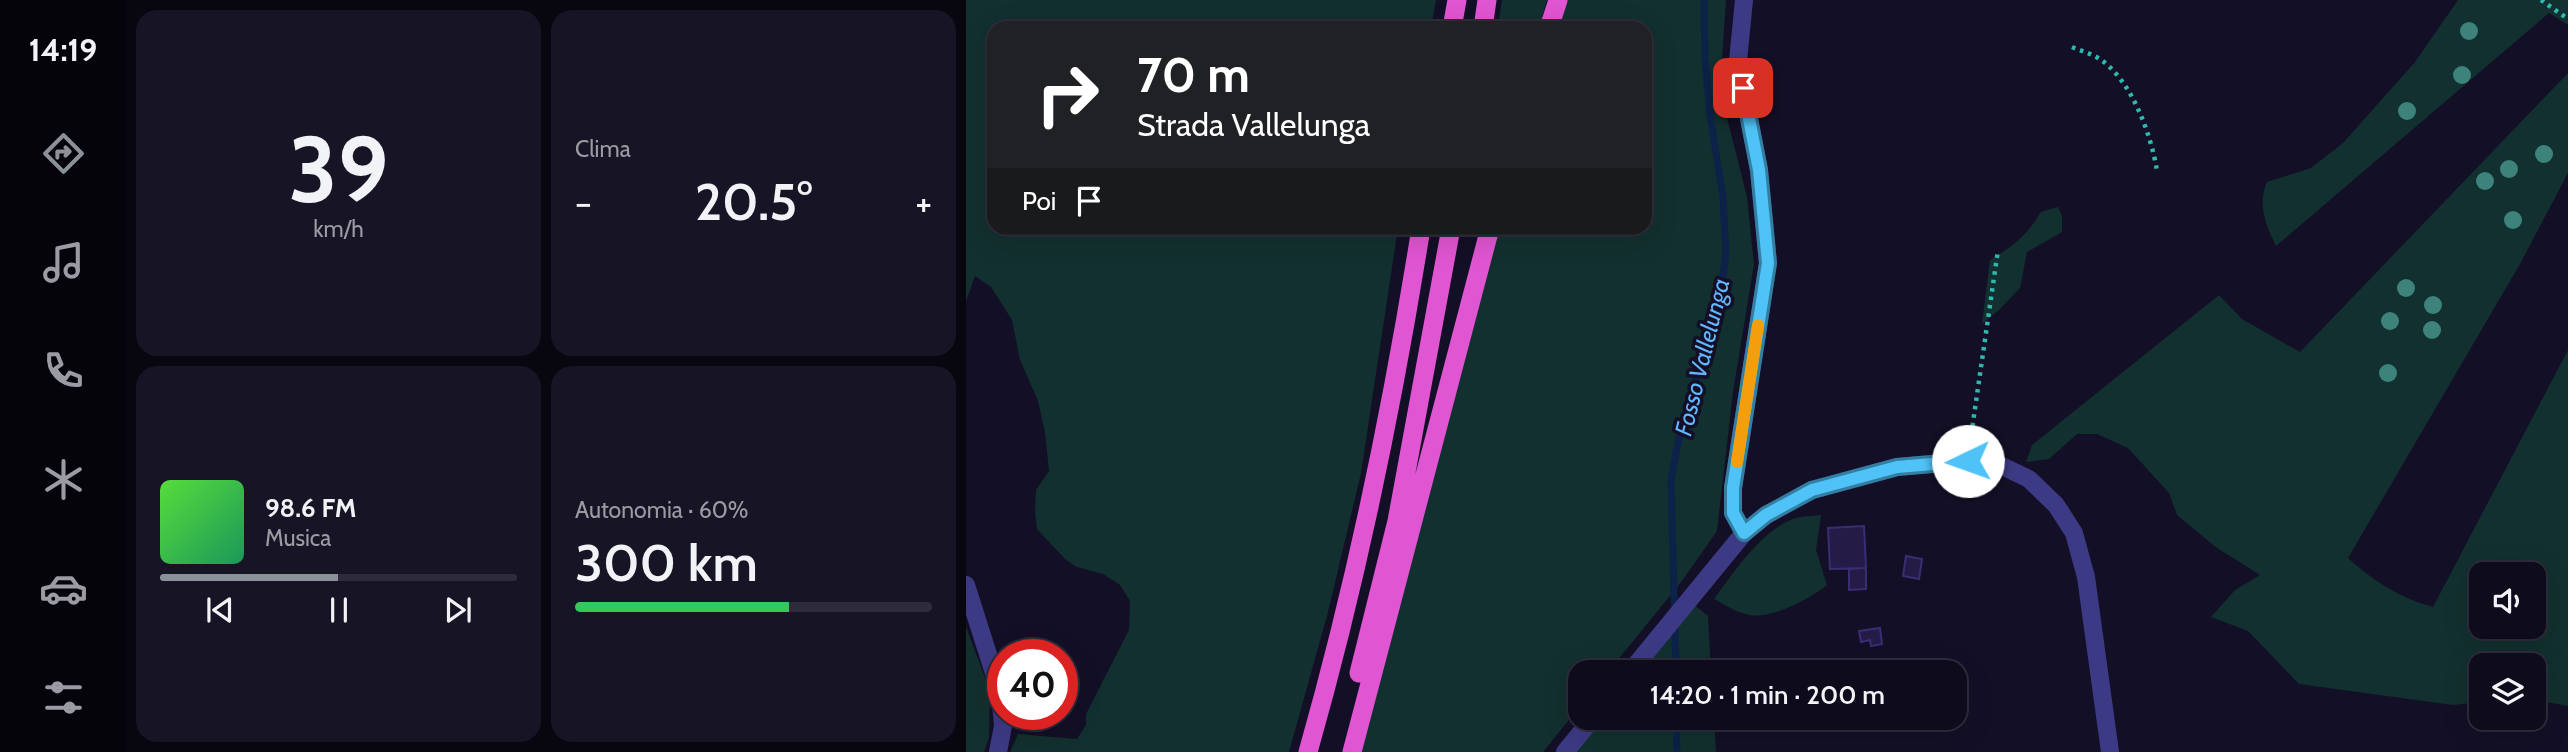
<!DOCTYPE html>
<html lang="it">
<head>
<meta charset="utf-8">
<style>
  body { margin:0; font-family:Cabin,sans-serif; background:#171425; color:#f1f3f6; height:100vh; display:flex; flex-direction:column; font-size:26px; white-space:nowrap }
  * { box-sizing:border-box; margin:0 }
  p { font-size:23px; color:#9b9ba3 }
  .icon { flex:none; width:38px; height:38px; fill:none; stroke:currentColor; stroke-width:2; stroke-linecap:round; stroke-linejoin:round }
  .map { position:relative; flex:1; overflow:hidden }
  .details { display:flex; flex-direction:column; gap:10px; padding:10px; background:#08060f; width:840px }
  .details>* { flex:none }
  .top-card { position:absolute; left:21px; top:21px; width:665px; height:214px; border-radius:21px; box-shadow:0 7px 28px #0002,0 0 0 2px #2e2b3b; background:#202124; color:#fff; overflow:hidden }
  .buttons { position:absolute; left:1503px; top:562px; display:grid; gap:14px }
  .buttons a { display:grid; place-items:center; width:77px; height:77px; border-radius:14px; background:#0e0b1c; box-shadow:0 7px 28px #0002,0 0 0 2px #2e2b3b; font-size:35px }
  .speed { position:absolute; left:21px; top:639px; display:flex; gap:14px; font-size:35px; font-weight:700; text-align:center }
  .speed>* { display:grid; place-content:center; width:91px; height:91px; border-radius:50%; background:#0e0b1c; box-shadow:0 7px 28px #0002,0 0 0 2px #2e2b3b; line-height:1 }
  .speed .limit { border:10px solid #d22; background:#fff; color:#111 }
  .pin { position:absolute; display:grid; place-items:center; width:60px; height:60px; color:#fff; margin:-30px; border-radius:14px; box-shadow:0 4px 10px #0006 }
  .me { position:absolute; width:77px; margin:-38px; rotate:267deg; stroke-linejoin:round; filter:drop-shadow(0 0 5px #0008) }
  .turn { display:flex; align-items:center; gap:24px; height:147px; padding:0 35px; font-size:32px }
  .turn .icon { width:91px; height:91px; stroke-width:2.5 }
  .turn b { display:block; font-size:49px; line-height:60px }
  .then { display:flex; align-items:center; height:66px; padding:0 35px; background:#0003; gap:14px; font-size:26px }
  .big { font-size:52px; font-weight:600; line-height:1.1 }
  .details .tile { flex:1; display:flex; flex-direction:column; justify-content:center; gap:10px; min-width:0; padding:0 24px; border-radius:21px; background:#171425 }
  .details .dial { align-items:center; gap:0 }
  .dial b { font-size:91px; line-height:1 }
  .song { display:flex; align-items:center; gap:21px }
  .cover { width:84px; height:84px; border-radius:10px; background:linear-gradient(135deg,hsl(110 70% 55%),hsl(150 70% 35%)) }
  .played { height:7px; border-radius:4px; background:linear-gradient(90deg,#8c9099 50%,#2e2b3b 50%) }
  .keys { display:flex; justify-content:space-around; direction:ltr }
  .heat { display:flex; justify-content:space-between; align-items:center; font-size:38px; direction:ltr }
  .charge { height:10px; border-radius:5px; background:linear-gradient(90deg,#34c759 60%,#2e2b3b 0) }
  .details .tiles { flex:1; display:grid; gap:10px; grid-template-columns:repeat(2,1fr) }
  .trip { position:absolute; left:602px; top:660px; width:399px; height:70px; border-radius:21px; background:#0e0b1c; box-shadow:0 7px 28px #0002,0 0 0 2px #2e2b3b; font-weight:600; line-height:70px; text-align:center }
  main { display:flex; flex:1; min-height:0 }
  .menu { display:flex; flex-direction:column; width:126px; justify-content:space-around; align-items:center; background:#06040b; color:#9b9ba3 }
  .menu .icon { width:49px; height:49px }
  .menu .current { color:#8c9099 }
  .menu b { font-size:32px; color:#f1f3f6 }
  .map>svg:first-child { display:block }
  .green { fill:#12302f; fill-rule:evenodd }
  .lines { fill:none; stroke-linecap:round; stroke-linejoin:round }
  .stream { stroke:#0c2248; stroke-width:7 }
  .building { fill:#241b47; stroke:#3b2d73; stroke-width:2 }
  .path { stroke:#2fb8b0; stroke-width:4.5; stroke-dasharray:3.5 5; stroke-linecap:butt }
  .minor { stroke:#3d3a85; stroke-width:18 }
  .tertiary { stroke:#3d3a85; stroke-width:18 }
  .trunk { stroke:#e055d1; stroke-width:19 }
  .tree { fill:#3d827b }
  .route-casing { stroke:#337fa1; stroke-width:18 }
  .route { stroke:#4fc3f7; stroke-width:12 }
  .slow { stroke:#f59e0b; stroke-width:12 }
  .labels { text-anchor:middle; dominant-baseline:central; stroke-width:7; stroke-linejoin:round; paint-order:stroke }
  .water-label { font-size:24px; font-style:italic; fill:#62b6ff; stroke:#130f26 }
</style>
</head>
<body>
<main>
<nav class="menu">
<b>14:19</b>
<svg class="icon current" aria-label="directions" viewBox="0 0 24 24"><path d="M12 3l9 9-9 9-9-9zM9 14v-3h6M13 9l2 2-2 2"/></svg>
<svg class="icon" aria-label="music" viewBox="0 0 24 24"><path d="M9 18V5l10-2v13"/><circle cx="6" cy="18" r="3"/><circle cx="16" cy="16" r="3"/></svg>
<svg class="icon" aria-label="phone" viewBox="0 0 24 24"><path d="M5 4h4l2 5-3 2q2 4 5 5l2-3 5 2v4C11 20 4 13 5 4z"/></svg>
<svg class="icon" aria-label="climate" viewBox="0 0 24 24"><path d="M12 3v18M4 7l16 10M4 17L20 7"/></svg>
<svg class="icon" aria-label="car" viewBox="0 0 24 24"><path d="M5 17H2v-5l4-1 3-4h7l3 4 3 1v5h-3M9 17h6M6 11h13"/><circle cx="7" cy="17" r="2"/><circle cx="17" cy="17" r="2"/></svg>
<svg class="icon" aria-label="filters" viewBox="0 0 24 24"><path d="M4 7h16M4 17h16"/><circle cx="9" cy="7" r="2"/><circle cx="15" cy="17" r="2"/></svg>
</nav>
<section class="details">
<div class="tiles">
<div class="tile dial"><b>39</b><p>km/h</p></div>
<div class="tile"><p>Clima</p>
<div class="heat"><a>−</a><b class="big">20.5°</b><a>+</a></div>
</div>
<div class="tile">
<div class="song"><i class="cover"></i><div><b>98.6 FM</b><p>Musica</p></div></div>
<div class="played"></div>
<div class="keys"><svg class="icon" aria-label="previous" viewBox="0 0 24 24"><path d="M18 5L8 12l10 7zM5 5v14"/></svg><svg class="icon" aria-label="pause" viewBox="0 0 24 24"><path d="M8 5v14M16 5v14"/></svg><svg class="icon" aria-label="next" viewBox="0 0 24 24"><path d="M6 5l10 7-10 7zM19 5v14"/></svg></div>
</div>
<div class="tile"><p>Autonomia · 60%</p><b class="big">300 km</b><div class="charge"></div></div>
</div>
</section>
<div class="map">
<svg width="1602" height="752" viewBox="0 0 1602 752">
  <rect width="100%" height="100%" fill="#130f26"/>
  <path class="green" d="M 0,0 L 470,0 L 465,28 L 28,28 L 28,228 L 432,228 L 395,473 L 362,612 L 323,752 L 44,752 L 52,734 L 111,739 L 120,725 L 120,714 L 163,630 L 164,601 L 154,585 L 137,574 L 111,567 L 99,559 L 71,529 L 69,511 L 70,490 L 83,471 L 79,432 L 72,401 L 54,360 L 46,320 L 25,287 L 9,276 L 0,301 Z
    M 536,0 L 581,0 L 573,28 L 532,28 Z
    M 599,0 L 760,0 L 754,90 L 781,197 L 788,264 L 767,392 L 751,531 L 716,581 L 642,672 L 614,672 L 614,706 L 577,752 L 393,752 L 532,228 L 679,228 L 679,28 L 590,28 Z
    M 1492,0 L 1602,0 L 1602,25 L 1583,13 L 1310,246 C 1300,225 1291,205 1301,182 L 1345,168 L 1377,143 L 1449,62 Z
    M 1602,73 L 1602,173 L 1554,264 L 1382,558 C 1407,581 1434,598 1467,607 L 1602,350 L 1602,706 L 1568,700 L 1568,665 L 1516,665 L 1515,702 L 1487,705 L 1333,684 L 1282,631 L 1245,617 L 1269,590 L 1294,575 L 1251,548 L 1211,515 L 1203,493 L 1162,448 L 1131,434 L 1111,434 L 1083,459 L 1060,462 L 1066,445 L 1253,295 L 1276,319 L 1334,352 ZM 1516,574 L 1568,574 L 1568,626 L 1516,626 Z
    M 1092,207 L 1096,216 L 1096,232 L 1061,252 L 1054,288 L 1034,309 L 1016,324 L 1024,260 C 1049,245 1060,236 1075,212 Z
    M 855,515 L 850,550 L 861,585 C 844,599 806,619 784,615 C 771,613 759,605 748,599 C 767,573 796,530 827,519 C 835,516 846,516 855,515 Z
    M 727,604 L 742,616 L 745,672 L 673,672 Z
    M 0,627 L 24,691 L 23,738 L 18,752 L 0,752 Z
    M 637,718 L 748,718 L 750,752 L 610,752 Z"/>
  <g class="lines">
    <path class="stream" d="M 710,672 L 705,480 L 715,428 L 754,298 L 760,253 L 757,197 L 744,115 L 739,59 L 738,0
      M 710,718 L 711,752"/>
  </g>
  <path class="building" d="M 898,526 L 900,568 L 864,569 L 862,528 Z
    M 940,556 L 956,559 L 953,579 L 937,576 Z
    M 900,568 L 900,589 L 883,590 L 883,569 Z
    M 914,628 L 916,644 L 905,646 L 904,640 L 895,642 L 893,631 Z"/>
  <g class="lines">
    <path class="path" d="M 1575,0 L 1602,19
      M 1106,47 C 1115,51 1124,53 1132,58 C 1165,78 1185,134 1191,171
      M 1004,443 L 1032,250"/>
    <path class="minor" d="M 0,585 L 34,692 L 37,726 L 32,752"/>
    <path class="tertiary" d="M 778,533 L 767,513 L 767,488 L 802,263 L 793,170 L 772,61 L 778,0
      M 664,672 L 778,533 L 800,515 L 846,490 L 931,467 L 997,461 L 1032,464 L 1063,479 L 1090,505 L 1108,533 L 1120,577 L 1144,752
      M 599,752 L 627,718"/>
    <path class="trunk" d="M 486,28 L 491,0
      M 517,28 L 521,0
      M 583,28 L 592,0
      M 393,673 L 431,521 L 485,228
      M 342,752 C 391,580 427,404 455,228
      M 386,752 L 524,228"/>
  </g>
  <g class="tree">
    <circle cx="1503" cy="31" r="9"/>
    <circle cx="1496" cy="75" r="9"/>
    <circle cx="1441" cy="111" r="9"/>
    <circle cx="1578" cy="154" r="9"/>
    <circle cx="1543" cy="169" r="9"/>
    <circle cx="1519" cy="181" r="9"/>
    <circle cx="1547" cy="220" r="9"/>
    <circle cx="1440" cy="288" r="9"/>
    <circle cx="1467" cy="305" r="9"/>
    <circle cx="1424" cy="321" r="9"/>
    <circle cx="1466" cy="330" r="9"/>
    <circle cx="1422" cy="373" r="9"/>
  </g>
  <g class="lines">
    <g class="route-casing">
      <path id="route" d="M 777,88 L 793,170 L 802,263 L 767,488 L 767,513 L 778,533 L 800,515 L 846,490 L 931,467 L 1002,461"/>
    </g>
    <use href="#route" class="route"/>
    <path class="slow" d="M 771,462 L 792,325"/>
  </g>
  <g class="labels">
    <g class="water-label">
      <text transform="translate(736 357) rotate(-76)">Fosso Vallelunga</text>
    </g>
  </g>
</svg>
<div class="buttons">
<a><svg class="icon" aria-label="sound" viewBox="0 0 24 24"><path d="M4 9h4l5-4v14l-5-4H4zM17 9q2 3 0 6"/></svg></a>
<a><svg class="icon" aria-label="layers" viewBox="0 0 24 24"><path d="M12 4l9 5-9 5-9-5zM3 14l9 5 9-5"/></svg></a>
</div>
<div class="speed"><div class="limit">40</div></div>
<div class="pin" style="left:777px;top:88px;background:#d93025"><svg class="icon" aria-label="arrive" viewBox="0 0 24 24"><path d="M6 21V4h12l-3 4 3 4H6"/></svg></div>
<svg class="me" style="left:1002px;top:461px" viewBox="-20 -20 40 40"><circle r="19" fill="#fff"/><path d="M0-13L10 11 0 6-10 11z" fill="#4fc3f7"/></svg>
<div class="trip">14:20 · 1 min · 200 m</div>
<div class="top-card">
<div class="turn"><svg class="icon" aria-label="right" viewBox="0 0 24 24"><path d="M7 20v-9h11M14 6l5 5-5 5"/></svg><div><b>70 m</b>Strada Vallelunga</div></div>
<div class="then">Poi<svg class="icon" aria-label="arrive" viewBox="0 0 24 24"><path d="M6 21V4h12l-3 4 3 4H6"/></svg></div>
</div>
</div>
</main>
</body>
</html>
